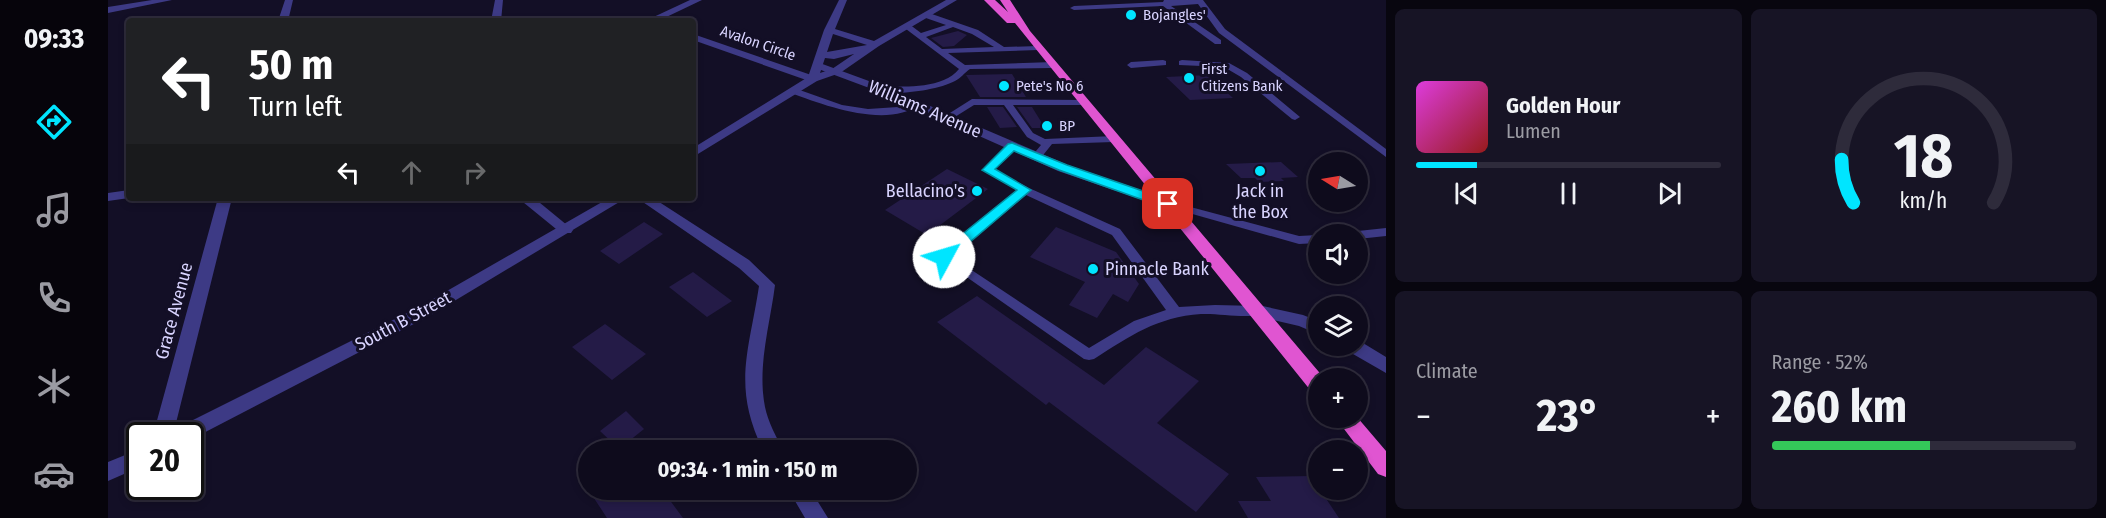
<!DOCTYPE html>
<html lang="en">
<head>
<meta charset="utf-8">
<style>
  body { margin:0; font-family:"Fira Sans Condensed",sans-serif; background:#171425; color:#f1f3f6; height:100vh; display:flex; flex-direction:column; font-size:22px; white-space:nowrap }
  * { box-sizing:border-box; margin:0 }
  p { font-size:20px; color:#9b9ba3 }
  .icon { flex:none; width:33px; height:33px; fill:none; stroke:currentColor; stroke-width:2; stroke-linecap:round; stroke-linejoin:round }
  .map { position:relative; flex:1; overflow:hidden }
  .sheet { display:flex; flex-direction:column; gap:9px; padding:9px; background:#08060f; width:720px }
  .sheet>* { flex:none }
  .banner { position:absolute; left:18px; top:18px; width:570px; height:183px; border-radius:6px; box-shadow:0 3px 9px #0003,0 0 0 2px #2e2b3b; background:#202124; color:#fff; overflow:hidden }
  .needle { width:39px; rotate:281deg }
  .buttons { position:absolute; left:1200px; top:152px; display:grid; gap:12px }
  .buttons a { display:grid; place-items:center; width:60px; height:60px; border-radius:50%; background:#0e0b1c; box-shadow:0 3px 9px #0003,0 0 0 2px #2e2b3b; font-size:30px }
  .speed { position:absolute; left:18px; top:422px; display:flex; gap:12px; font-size:30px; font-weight:700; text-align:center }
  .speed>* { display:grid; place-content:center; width:78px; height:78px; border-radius:50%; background:#0e0b1c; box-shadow:0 3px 9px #0003,0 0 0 2px #2e2b3b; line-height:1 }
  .speed .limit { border:3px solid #111; border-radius:9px; background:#fff; color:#111 }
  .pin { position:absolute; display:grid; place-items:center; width:51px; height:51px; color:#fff; margin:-26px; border-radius:12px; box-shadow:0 3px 9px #0006 }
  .me { position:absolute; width:66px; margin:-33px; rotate:51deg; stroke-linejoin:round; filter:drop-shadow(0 0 4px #0008) }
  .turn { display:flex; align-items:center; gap:21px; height:126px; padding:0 24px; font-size:27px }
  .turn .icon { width:78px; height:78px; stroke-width:2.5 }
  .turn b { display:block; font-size:42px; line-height:51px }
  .lanes { display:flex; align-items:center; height:57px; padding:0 24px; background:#0003; justify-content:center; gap:30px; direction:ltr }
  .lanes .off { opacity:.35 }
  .big { font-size:45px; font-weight:700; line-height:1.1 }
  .sheet .card { flex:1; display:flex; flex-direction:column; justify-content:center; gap:9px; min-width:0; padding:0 21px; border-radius:9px; background:#171425 }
  .sheet .dial { align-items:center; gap:0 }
  .dial svg { height:156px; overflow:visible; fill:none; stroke:#2e2b3b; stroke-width:7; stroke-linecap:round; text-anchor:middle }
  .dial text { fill:#f1f3f6; stroke:none }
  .song { display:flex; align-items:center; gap:18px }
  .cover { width:72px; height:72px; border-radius:9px; background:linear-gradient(135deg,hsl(300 70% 55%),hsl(0 70% 35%)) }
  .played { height:6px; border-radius:3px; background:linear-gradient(90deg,#00e5ff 20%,#2e2b3b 20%) }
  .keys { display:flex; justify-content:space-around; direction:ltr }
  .heat { display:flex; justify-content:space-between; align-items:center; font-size:33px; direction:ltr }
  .charge { height:9px; border-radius:4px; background:linear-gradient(90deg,#34c759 52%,#2e2b3b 0) }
  .sheet .tiles { flex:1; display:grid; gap:9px; grid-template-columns:repeat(2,1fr) }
  .trip { position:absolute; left:470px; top:440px; width:339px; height:60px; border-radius:30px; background:#0e0b1c; box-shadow:0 3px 9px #0003,0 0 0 2px #2e2b3b; font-weight:700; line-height:60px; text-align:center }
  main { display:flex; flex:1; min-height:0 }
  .tabs { display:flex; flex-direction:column; width:108px; justify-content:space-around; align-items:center; background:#06040b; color:#9b9ba3 }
  .tabs .icon { width:42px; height:42px }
  .tabs .selected { color:#00e5ff }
  .tabs b { font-size:27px; color:#f1f3f6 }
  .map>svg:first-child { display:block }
  .building { fill:#241b47 }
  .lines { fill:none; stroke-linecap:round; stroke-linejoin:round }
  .service { fill:#3d3a85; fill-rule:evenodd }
  .minor { fill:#3d3a85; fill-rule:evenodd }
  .tertiary { fill:#3d3a85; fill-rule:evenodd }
  .trunk { fill:#e055d1; fill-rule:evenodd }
  .route { fill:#00e5ff; stroke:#0095a6; stroke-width:1.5 }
  .poi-dot { fill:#00e5ff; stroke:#130f26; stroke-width:2 }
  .labels { text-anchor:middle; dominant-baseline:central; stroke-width:6; stroke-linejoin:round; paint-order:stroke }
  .far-poi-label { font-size:15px; fill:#d9d4ff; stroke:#130f26; text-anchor:start }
  .far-street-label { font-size:15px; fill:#d9d4ff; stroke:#130f26 }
  .street-label { font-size:18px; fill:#d9d4ff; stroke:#130f26 }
  .poi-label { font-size:18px; fill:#d9d4ff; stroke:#130f26; text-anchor:end }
</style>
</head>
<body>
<main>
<nav class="tabs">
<b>09:33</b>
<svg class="icon selected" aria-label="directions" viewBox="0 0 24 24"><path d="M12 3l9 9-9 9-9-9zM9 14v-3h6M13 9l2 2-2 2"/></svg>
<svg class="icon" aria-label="music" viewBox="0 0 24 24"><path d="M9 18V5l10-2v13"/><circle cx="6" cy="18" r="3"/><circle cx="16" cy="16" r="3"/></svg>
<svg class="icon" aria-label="phone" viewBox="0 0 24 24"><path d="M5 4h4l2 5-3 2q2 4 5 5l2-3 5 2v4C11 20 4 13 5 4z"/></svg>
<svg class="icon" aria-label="climate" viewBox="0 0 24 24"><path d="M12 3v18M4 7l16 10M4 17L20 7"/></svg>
<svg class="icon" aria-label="car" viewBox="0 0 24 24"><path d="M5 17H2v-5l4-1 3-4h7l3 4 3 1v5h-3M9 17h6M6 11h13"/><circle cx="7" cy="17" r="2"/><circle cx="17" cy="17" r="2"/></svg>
</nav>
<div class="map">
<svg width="1278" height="518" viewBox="0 0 1278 518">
  <rect width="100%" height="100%" fill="#130f26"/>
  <path class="building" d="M 850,31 L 859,35 L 846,46 L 835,47 L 823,38 Z
    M 904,74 L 918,97 L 872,97 L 858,75 Z
    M 1100,75 L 1125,98 L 1082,100 L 1058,77 Z
    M 879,107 L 895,107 L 909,127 L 892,128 Z
    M 909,107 L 924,107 L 937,128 L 924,128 Z
    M 1173,162 L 1190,177 L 1173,178 L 1176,181 L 1151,182 L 1147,178 L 1133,178 L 1118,164 Z
    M 839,169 L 880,189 L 819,235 L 777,210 Z
    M 536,222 L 555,234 L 511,264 L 492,251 Z
    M 948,227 L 1008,252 L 1031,284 L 1020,302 L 1005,294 L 989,318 L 961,305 L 977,282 L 922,257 Z
    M 585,272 L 624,301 L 599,317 L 561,287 Z
    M 869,296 L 996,385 L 1038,347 L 1091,381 L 1049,423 L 1121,474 L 1088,512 L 941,402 L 938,405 L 829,322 Z
    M 497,324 L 538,354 L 504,380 L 464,347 Z
    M 518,411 L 536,429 L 511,449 L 492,431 Z
    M 1203,476 L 1231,518 L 1140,518 L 1130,501 L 1163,501 L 1148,477 Z
    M 480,489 L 542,489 L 550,500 L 558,495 L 575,518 L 499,518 Z"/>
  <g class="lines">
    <path class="service" d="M 1056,0 L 1095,0 L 1117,29 L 1278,149 L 1278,157 L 1111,33 L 1090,4 L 1063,6 L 1113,40 L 1113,44 L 1107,44 L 1055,6 L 966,10 L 962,8 L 966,6 L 1055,2 Z
      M 815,13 L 821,13 L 870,30 L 896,47 L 930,46 L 934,48 L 930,50 L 840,53 L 857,65 L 945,62 L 949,65 L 945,68 L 862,69 C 856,73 853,78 847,81 C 830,90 792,95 773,92 L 773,88 L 776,87 C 799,86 835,89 851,69 L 794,26 L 801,24 L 813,33 L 838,25 L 815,17 ZM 845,27 L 864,34 L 886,47 L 834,49 L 818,37 Z
      M 1055,60 L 1058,61 L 1058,65 L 1023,68 L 1019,65 L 1023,62 Z
      M 1074,60 L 1121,63 L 1139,73 L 1192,117 L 1187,120 L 1184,119 L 1133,77 L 1116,67 L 1071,65 L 1071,61 Z
      M 686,88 L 734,105 L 760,109 L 790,107 L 808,101 L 813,104 C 779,129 718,106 683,93 L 682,91 Z
      M 864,99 L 978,100 L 978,104 L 975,105 L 905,105 L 925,133 L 937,139 L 1006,136 L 1011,139 L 1006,142 L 944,144 L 932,159 L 924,159 L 923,157 L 933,145 L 919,137 L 896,105 L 866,105 L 842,120 L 839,121 L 834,118 Z
      M 904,143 L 909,146 L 886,169 L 921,188 L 1012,229 L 1071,307 L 1107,305 L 1150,306 L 1155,308 L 1156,311 L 1155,314 C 1138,319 1111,313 1093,314 C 1049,317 1022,336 986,359 L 981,360 L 976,359 L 830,257 L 910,190 L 875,170 L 901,144 ZM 918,195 L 1004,235 L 1058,310 L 1026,321 L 981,348 L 844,257 Z
      M 1060,201 L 1191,236 L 1210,235 L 1210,243 L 1191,244 L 1056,206 L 1055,204 L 1056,202 Z
      M 1278,228 L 1278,236 L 1250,239 L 1250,234 L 1245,234 L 1250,231 Z"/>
    <path class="minor" d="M 44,0 L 64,0 L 0,13 L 0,7 Z
      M 177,0 L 185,0 L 180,21 L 170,21 Z
      M 387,0 L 395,0 L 393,21 L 383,21 Z
      M 582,0 L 594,0 L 550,21 L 537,21 Z
      M 585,34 L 709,77 L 710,79 L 709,81 L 701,81 L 585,40 Z
      M 709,62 L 780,88 L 960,165 L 1065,201 L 1067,204 L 1060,208 L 1055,207 L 950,171 L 772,92 L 705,67 L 705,63 Z
      M 21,190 L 21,198 L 0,201 L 0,193 Z
      M 110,198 L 124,198 L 65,435 L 45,435 Z
      M 410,198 L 426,198 L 465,230 L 463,233 L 453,233 Z
      M 529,198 L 545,198 L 641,260 L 667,285 C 662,325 649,366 657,407 C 660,422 668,436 675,450 L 655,450 C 624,386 641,352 651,286 L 631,268 Z
      M 1150,305 L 1195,315 L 1210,321 L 1210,334 L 1191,326 L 1144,315 L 1142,311 L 1144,307 Z
      M 1250,340 L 1278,357 L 1278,373 L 1238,350 L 1235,345 L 1250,345 Z
      M 680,489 L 702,489 L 720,518 L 697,518 Z"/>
    <path class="tertiary" d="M 731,0 L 739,0 L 727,29 L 766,41 L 838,0 L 849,0 L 771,46 L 732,73 L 709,81 L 585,157 L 585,148 L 700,77 L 716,30 ZM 725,34 L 759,45 L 719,52 ZM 746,54 L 724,69 L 712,73 L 717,58 L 726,59 Z
      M 501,198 L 518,198 L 323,315 L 82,440 L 82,435 L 64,435 L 67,429 L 311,307 Z
      M 32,449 L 32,467 L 0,481 L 0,462 Z"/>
    <path class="trunk" d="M 876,0 L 887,0 L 900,12 L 892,0 L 902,0 L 922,31 L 1216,378 L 1210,378 L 1210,393 L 1203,391 L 907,23 L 899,23 Z
      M 1227,417 L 1249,417 L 1278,451 L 1278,477 L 1270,474 Z"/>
  </g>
  <path class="route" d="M 904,143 L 959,165 L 1064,201 L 1066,204 L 1060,208 L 1055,207 L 951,170 L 906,151 L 887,169 L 923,190 L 841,260 L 831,260 L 829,257 L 831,253 L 909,190 L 874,170 L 900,144 Z"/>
  <g class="poi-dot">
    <circle cx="1023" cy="15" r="6"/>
    <circle cx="1081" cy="78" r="6"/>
    <circle cx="896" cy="86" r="6"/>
    <circle cx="939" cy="126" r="6"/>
    <circle cx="1152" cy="171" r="6"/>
    <circle cx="869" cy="191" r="6"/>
    <circle cx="985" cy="269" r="6"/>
  </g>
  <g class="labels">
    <g class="far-poi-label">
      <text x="1035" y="15">Bojangles'</text>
      <text x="1093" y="69">First<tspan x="1093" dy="17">Citizens Bank</tspan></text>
      <text x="908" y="86">Pete's No 6</text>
      <text x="951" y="126">BP</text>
    </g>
    <g class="far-street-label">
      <text transform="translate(650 43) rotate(19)">Avalon Circle</text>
    </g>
    <g class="street-label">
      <text transform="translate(817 109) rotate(23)">Williams Avenue</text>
      <text transform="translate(66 311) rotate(-75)">Grace Avenue</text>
      <text transform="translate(295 321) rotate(-28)">South B Street</text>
    </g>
    <g class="poi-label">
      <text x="857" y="191">Bellacino's</text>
      <text x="1152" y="191" text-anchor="middle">Jack in<tspan x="1152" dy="21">the Box</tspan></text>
      <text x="997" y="269" text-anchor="start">Pinnacle Bank</text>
    </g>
  </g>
</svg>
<div class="buttons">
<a><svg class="needle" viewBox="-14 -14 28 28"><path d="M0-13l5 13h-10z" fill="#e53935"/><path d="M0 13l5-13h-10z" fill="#9b9ba3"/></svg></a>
<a><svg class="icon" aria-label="sound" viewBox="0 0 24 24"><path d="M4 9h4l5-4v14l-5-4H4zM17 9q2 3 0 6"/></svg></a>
<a><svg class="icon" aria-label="layers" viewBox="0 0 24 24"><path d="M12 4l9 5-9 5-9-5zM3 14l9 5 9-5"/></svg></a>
<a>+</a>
<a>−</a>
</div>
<div class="speed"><div class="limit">20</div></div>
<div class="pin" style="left:1060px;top:204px;background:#d93025"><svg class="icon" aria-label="arrive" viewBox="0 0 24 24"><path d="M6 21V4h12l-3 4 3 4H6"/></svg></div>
<svg class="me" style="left:836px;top:257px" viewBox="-20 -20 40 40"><circle r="19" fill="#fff"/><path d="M0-13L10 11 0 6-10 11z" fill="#00e5ff"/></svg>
<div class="trip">09:34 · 1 min · 150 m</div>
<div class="banner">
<div class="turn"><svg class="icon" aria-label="left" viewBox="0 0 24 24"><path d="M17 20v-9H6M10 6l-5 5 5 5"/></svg><div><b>50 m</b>Turn left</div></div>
<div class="lanes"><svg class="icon" aria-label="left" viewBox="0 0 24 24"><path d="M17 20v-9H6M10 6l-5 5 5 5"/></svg><svg class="icon off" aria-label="ahead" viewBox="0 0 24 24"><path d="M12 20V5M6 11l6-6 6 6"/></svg><svg class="icon off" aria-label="right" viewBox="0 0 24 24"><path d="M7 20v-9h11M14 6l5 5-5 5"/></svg></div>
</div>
</div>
<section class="sheet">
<div class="tiles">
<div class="card">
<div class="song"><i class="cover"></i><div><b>Golden Hour</b><p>Lumen</p></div></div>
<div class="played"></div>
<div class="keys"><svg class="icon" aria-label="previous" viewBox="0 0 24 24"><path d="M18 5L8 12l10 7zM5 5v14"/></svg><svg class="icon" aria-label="pause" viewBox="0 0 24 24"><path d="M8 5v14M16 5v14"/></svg><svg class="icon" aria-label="next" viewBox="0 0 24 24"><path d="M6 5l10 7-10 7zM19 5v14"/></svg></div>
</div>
<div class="card dial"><svg viewBox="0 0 100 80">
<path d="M14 69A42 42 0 1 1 86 69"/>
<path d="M14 69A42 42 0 0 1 8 47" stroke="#00e5ff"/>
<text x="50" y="56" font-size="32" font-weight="700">18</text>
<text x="50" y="72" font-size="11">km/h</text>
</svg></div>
<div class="card"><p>Climate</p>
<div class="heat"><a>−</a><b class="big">23°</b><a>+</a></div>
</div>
<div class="card"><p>Range · 52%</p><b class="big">260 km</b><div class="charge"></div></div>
</div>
</section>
</main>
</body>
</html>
